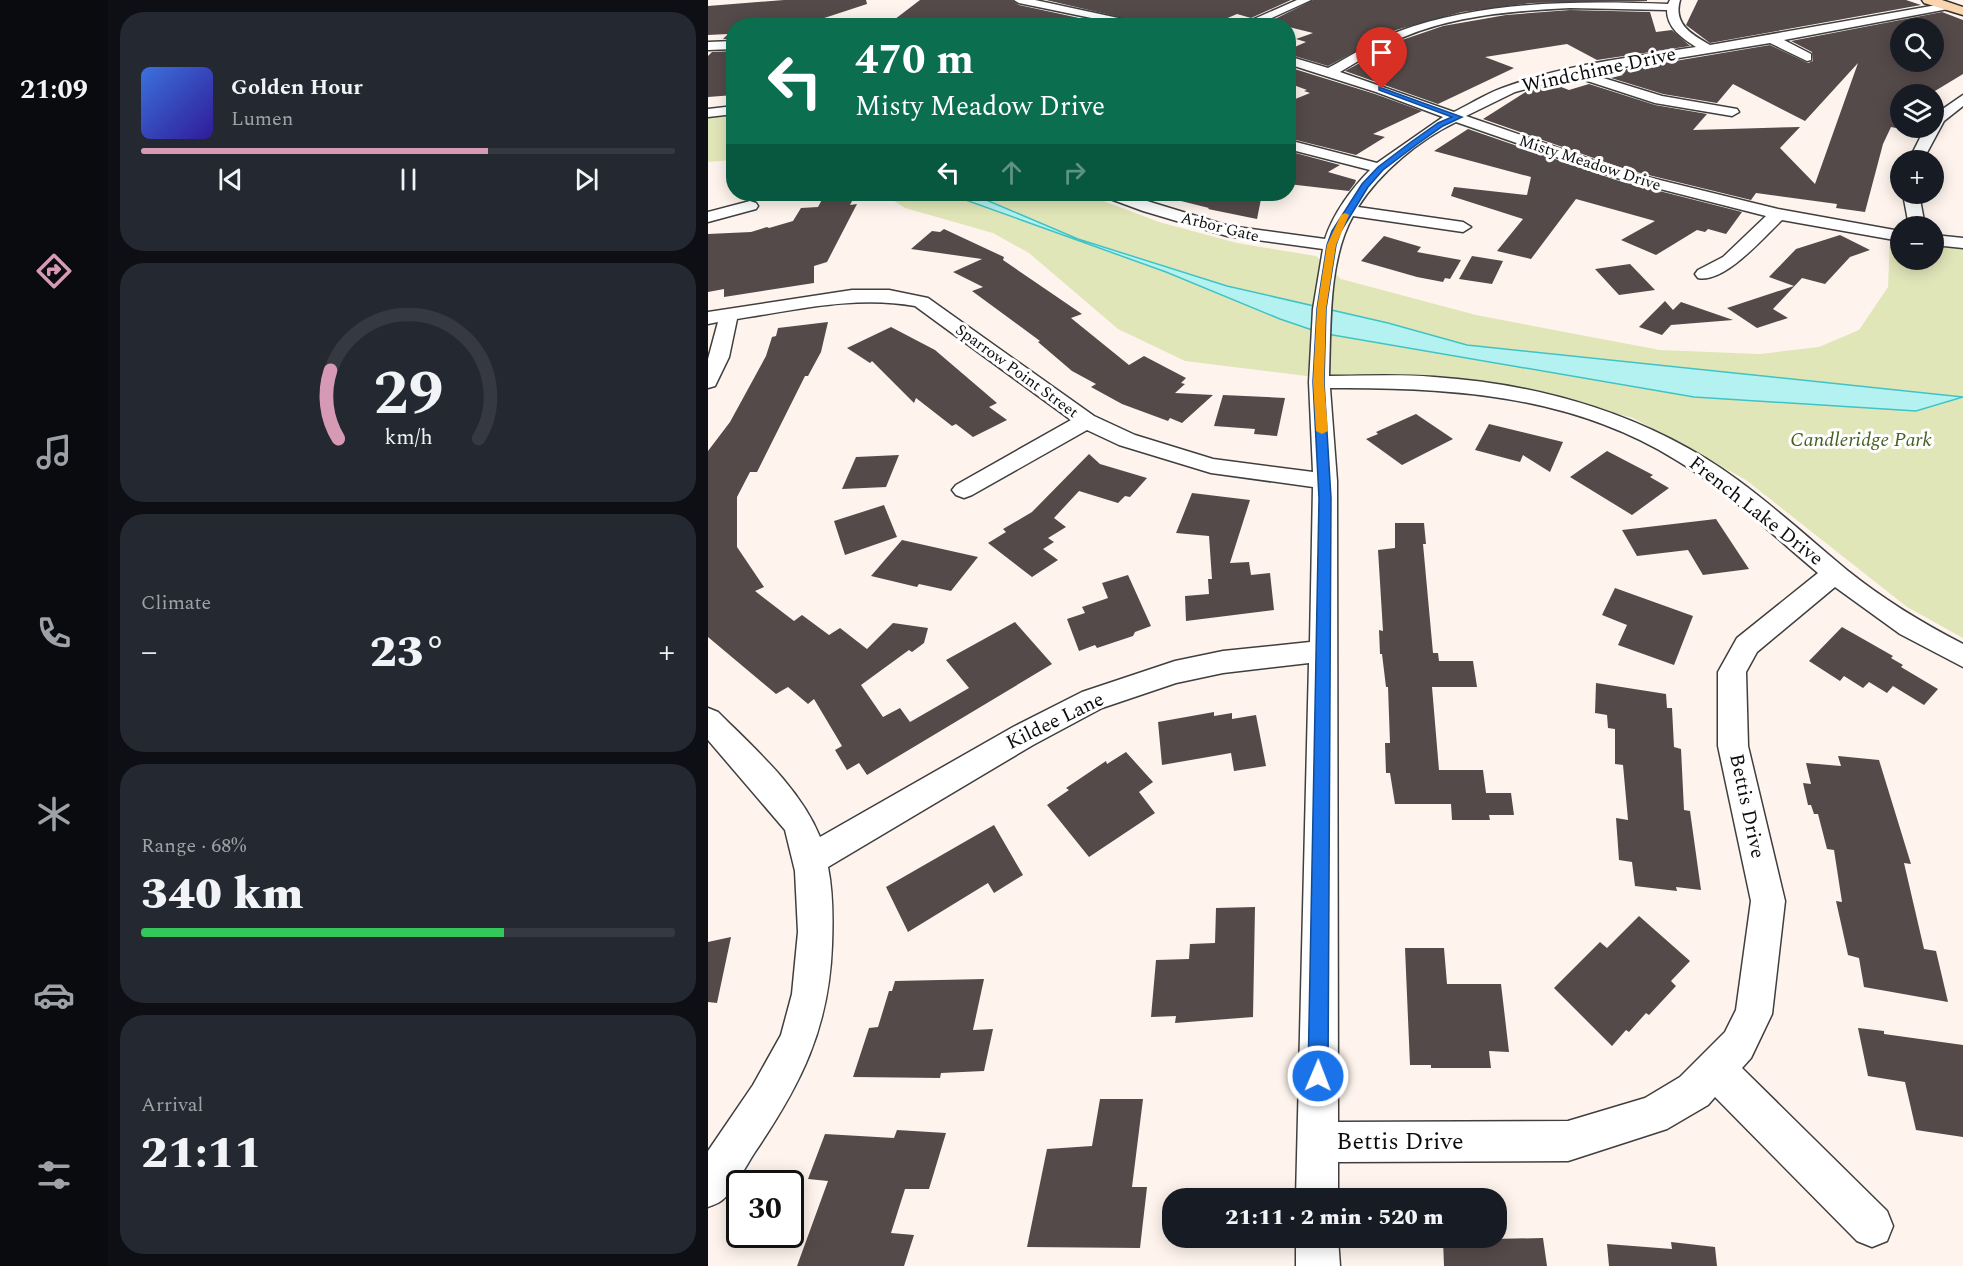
<!DOCTYPE html>
<html lang="en">
<head>
<meta charset="utf-8">
<style>
  body { margin:0; font-family:Spectral,serif; background:#242831; color:#f1f3f6; height:100vh; display:flex; flex-direction:column; font-size:22px; white-space:nowrap }
  * { box-sizing:border-box; margin:0 }
  p { font-size:20px; color:#9ea1a6 }
  .icon { flex:none; width:33px; height:33px; fill:none; stroke:currentColor; stroke-width:2; stroke-linecap:round; stroke-linejoin:round }
  .map { position:relative; flex:1; overflow:hidden }
  .drawer { display:flex; flex-direction:column; gap:12px; padding:12px; background:#0d0f14; width:600px }
  .drawer>* { flex:none }
  .hud { position:absolute; left:18px; top:18px; width:570px; height:183px; border-radius:24px; box-shadow:0 3px 15px #0003; background:#0b6e4f; color:#fff; overflow:hidden }
  .tools { position:absolute; left:1182px; top:18px; display:grid; gap:12px }
  .tools a { display:grid; place-items:center; width:54px; height:54px; border-radius:50%; background:#171b24; box-shadow:0 3px 15px #0003; font-size:30px }
  .speed { position:absolute; left:18px; top:1170px; display:flex; gap:12px; font-size:30px; font-weight:700; text-align:center }
  .speed>* { display:grid; place-content:center; width:78px; height:78px; border-radius:50%; background:#171b24; box-shadow:0 3px 15px #0003; line-height:1 }
  .speed .limit { border:3px solid #111; border-radius:9px; background:#fff; color:#111 }
  .pin { position:absolute; display:grid; place-items:center; width:51px; height:51px; color:#fff; margin:-62px -26px; border-radius:50% 50% 50% 0; rotate:-45deg; box-shadow:0 0 6px #0007 }
  .pin .icon { rotate:45deg }
  .me { position:absolute; width:66px; margin:-33px; rotate:1deg; stroke-linejoin:round; filter:drop-shadow(0 0 4px #0008) }
  .turn { display:flex; align-items:center; gap:21px; height:126px; padding:0 30px; font-size:27px }
  .turn .icon { width:78px; height:78px; stroke-width:2.5 }
  .turn b { display:block; font-size:42px; line-height:51px }
  .lanes { display:flex; align-items:center; height:57px; padding:0 30px; background:#0003; justify-content:center; gap:30px; direction:ltr }
  .lanes .off { opacity:.35 }
  .big { font-size:45px; font-weight:800; line-height:1.1 }
  .drawer .widget { flex:1; display:flex; flex-direction:column; justify-content:center; gap:9px; min-width:0; padding:0 21px; border-radius:24px; background:#242831 }
  .drawer .dial { align-items:center; gap:0 }
  .dial svg { height:156px; overflow:visible; fill:none; stroke:#363941; stroke-width:7; stroke-linecap:round; text-anchor:middle }
  .dial text { fill:#f1f3f6; stroke:none }
  .song { display:flex; align-items:center; gap:18px }
  .cover { width:72px; height:72px; border-radius:9px; background:linear-gradient(135deg,hsl(220 70% 55%),hsl(250 70% 35%)) }
  .played { height:6px; border-radius:3px; background:linear-gradient(90deg,#d69ab5 65%,#363941 65%) }
  .keys { display:flex; justify-content:space-around; direction:ltr }
  .heat { display:flex; justify-content:space-between; align-items:center; font-size:33px; direction:ltr }
  .charge { height:9px; border-radius:4px; background:linear-gradient(90deg,#34c759 68%,#363941 0) }
  .trip { position:absolute; left:454px; top:1188px; width:345px; height:60px; border-radius:24px; background:#171b24; box-shadow:0 3px 15px #0003; font-weight:800; line-height:60px; text-align:center }
  main { display:flex; flex:1; min-height:0 }
  .menu { display:flex; flex-direction:column; width:108px; justify-content:space-around; align-items:center; background:#090b0e; color:#9ea1a6 }
  .menu .icon { width:42px; height:42px }
  .menu .on { color:#d69ab5 }
  .menu b { font-size:27px; color:#f1f3f6 }
  .map>svg:first-child { display:block }
  .green { fill:#e1e6b9 }
  .water { fill:#b4f2f2; stroke:#40c3c5; stroke-width:1.5 }
  .building { fill:#544a49; fill-rule:evenodd }
  .lines { fill:none; stroke-linecap:round; stroke-linejoin:round }
  .street-casing { stroke:#3f3f3f; stroke-width:3 }
  .secondary-casing { stroke:#2e2e2e; stroke-width:3 }
  .street { fill:#fff; fill-rule:evenodd }
  .secondary { fill:#fad4ac; fill-rule:evenodd }
  .route { fill:#1a73e8; stroke:#114b97; stroke-width:1.5 }
  .slow { fill:#f59e0b }
  .labels { text-anchor:middle; dominant-baseline:central; stroke-width:6; stroke-linejoin:round; paint-order:stroke }
  .far-street-label { font-size:16px; fill:#0c0c0c; stroke:#fff }
  .street-label { font-size:20px; fill:#0c0c0c; stroke:#fff }
  .park-label { font-size:20px; font-style:italic; fill:#466021; stroke:#fff }
  .near-street-label { font-size:24px; fill:#0c0c0c; stroke:#fff }
</style>
</head>
<body>
<main>
<nav class="menu">
<b>21:09</b>
<svg class="icon on" aria-label="directions" viewBox="0 0 24 24"><path d="M12 3l9 9-9 9-9-9zM9 14v-3h6M13 9l2 2-2 2"/></svg>
<svg class="icon" aria-label="music" viewBox="0 0 24 24"><path d="M9 18V5l10-2v13"/><circle cx="6" cy="18" r="3"/><circle cx="16" cy="16" r="3"/></svg>
<svg class="icon" aria-label="phone" viewBox="0 0 24 24"><path d="M5 4h4l2 5-3 2q2 4 5 5l2-3 5 2v4C11 20 4 13 5 4z"/></svg>
<svg class="icon" aria-label="climate" viewBox="0 0 24 24"><path d="M12 3v18M4 7l16 10M4 17L20 7"/></svg>
<svg class="icon" aria-label="car" viewBox="0 0 24 24"><path d="M5 17H2v-5l4-1 3-4h7l3 4 3 1v5h-3M9 17h6M6 11h13"/><circle cx="7" cy="17" r="2"/><circle cx="17" cy="17" r="2"/></svg>
<svg class="icon" aria-label="filters" viewBox="0 0 24 24"><path d="M4 7h16M4 17h16"/><circle cx="9" cy="7" r="2"/><circle cx="15" cy="17" r="2"/></svg>
</nav>
<section class="drawer">
<div class="widget">
<div class="song"><i class="cover"></i><div><b>Golden Hour</b><p>Lumen</p></div></div>
<div class="played"></div>
<div class="keys"><svg class="icon" aria-label="previous" viewBox="0 0 24 24"><path d="M18 5L8 12l10 7zM5 5v14"/></svg><svg class="icon" aria-label="pause" viewBox="0 0 24 24"><path d="M8 5v14M16 5v14"/></svg><svg class="icon" aria-label="next" viewBox="0 0 24 24"><path d="M6 5l10 7-10 7zM19 5v14"/></svg></div>
</div>
<div class="widget dial"><svg viewBox="0 0 100 80">
<path d="M14 69A42 42 0 1 1 86 69"/>
<path d="M14 69A42 42 0 0 1 10 34" stroke="#d69ab5"/>
<text x="50" y="56" font-size="32" font-weight="700">29</text>
<text x="50" y="72" font-size="11">km/h</text>
</svg></div>
<div class="widget"><p>Climate</p>
<div class="heat"><a>−</a><b class="big">23°</b><a>+</a></div>
</div>
<div class="widget"><p>Range · 68%</p><b class="big">340 km</b><div class="charge"></div></div>
<div class="widget"><p>Arrival</p><b class="big">21:11</b></div>
</section>
<div class="map">
<svg width="1255" height="1266" viewBox="0 0 1255 1266">
  <rect width="100%" height="100%" fill="#fef4ed"/>
  <path class="green" d="M 25,113 L 25,160 L 0,162 L 0,116 Z
    M 176,194 L 377,194 L 451,222 L 529,243 L 608,256 L 633,279 L 768,315 L 952,350 L 1052,354 L 1111,347 L 1151,330 L 1180,287 L 1182,240 L 1192,242 L 1192,260 L 1226,260 L 1226,245 L 1255,248 L 1255,638 L 1199,607 L 1038,480 L 925,418 L 816,388 L 647,382 L 477,361 L 410,329 L 321,253 L 285,233 L 197,208 Z"/>
  <path class="water" d="M 241,194 L 264,194 L 370,239 L 519,286 L 680,323 L 759,345 L 1255,397 L 1208,411 L 986,397 L 613,333 L 572,319 L 458,272 Z"/>
  <path class="building" d="M 76,0 L 158,0 L 159,4 L 101,23 L 100,26 L 26,26 L 26,39 L 15,39 L 20,34 L 0,35 L 0,6 Z
    M 212,0 L 304,0 L 311,5 L 408,26 L 178,26 Z
    M 338,0 L 583,0 L 543,18 L 529,14 L 501,26 L 466,20 L 465,26 L 449,26 Z
    M 605,0 L 939,0 L 939,1 L 823,3 L 754,12 L 688,30 L 620,66 L 580,54 L 580,50 L 598,42 L 588,39 L 605,33 L 561,22 Z
    M 990,0 L 1198,0 L 1213,5 L 1002,43 L 978,25 Z
    M 862,10 L 942,12 L 948,32 L 964,30 L 982,46 L 889,60 L 859,44 L 777,57 L 806,68 L 730,104 L 637,71 L 694,40 L 735,26 L 798,15 Z
    M 1234,12 L 1255,20 L 1255,74 L 1222,94 L 1192,94 L 1192,123 L 1188,128 L 1183,127 L 1175,144 L 1157,212 L 1128,208 L 1129,204 L 1048,193 L 1043,200 L 920,170 L 775,119 L 819,91 L 845,84 L 861,90 L 881,84 L 947,105 L 999,114 L 985,130 L 1092,127 L 1072,148 L 1107,184 L 1150,63 L 1097,121 L 1025,84 L 1009,103 L 955,94 L 903,78 L 915,75 L 908,71 L 1062,45 L 1100,63 L 1105,61 L 1104,52 L 1083,41 ZM 1192,28 L 1226,28 L 1226,62 L 1192,62 Z
    M 26,51 L 26,95 L 0,97 L 0,56 L 4,52 Z
    M 580,67 L 667,94 L 714,111 L 665,134 L 677,137 L 648,155 L 580,138 L 580,102 L 602,93 L 596,91 L 599,90 L 580,83 Z
    M 760,129 L 908,180 L 1034,212 L 1018,234 L 1000,229 L 997,232 L 989,230 L 948,255 L 913,240 L 947,221 L 868,199 L 823,259 L 789,251 L 815,219 L 743,196 L 746,187 L 819,195 L 823,177 L 726,151 Z
    M 580,151 L 632,165 L 620,172 L 648,180 L 647,183 L 641,191 L 580,184 Z
    M 474,194 L 554,194 L 549,219 L 500,209 L 501,208 L 473,201 Z
    M 147,195 L 142,205 L 149,204 L 119,262 L 106,266 L 106,283 L 16,297 L 16,289 L 0,292 L 0,234 L 43,232 L 59,227 L 61,228 L 85,221 L 93,208 L 110,207 L 116,196 Z
    M 236,229 L 296,257 L 295,260 L 374,314 L 363,318 L 421,365 L 436,356 L 478,378 L 473,383 L 477,384 L 467,393 L 505,395 L 474,423 L 462,418 L 460,421 L 414,404 L 383,387 L 388,384 L 364,371 L 330,342 L 332,341 L 264,291 L 275,287 L 245,272 L 274,259 L 203,249 L 224,231 L 232,232 Z
    M 1132,235 L 1162,250 L 1142,257 L 1117,284 L 1094,278 L 1065,309 L 1080,318 L 1049,328 L 1019,308 L 1086,286 L 1061,277 L 1088,249 Z
    M 676,236 L 713,247 L 709,252 L 753,260 L 742,279 L 737,278 L 735,282 L 709,277 L 653,261 Z
    M 764,256 L 795,261 L 784,284 L 751,279 Z
    M 922,264 L 947,290 L 911,295 L 887,269 Z
    M 957,301 L 965,310 L 973,302 L 1025,320 L 963,325 L 954,335 L 931,327 Z
    M 120,322 L 113,352 L 100,376 L 97,376 L 49,472 L 42,472 L 29,497 L 29,547 L 56,587 L 47,591 L 86,621 L 94,615 L 121,635 L 132,628 L 159,649 L 185,623 L 220,628 L 216,643 L 204,652 L 201,650 L 153,685 L 175,717 L 192,708 L 202,722 L 261,688 L 238,660 L 307,622 L 344,664 L 159,775 L 151,763 L 139,770 L 127,750 L 134,746 L 106,699 L 100,704 L 80,687 L 68,694 L 0,637 L 0,451 L 22,422 L 58,356 L 64,337 L 68,336 L 70,328 Z
    M 183,327 L 227,350 L 289,403 L 281,407 L 299,420 L 265,437 L 248,424 L 244,426 L 208,398 L 206,403 L 164,361 L 162,363 L 139,348 Z
    M 515,395 L 577,398 L 569,436 L 546,434 L 547,429 L 506,426 Z
    M 708,414 L 745,439 L 694,465 L 658,439 L 670,434 L 668,432 Z
    M 781,424 L 855,442 L 842,472 L 815,455 L 812,462 L 767,450 Z
    M 899,451 L 945,475 L 942,477 L 961,488 L 924,515 L 862,477 Z
    M 381,454 L 392,464 L 439,478 L 422,497 L 417,496 L 410,503 L 371,491 L 346,518 L 358,527 L 340,538 L 346,542 L 335,549 L 350,560 L 324,577 L 280,543 L 298,532 L 295,529 L 324,512 Z
    M 191,455 L 178,487 L 134,489 L 148,457 Z
    M 484,493 L 542,500 L 522,563 L 541,562 L 543,575 L 562,573 L 566,610 L 478,621 L 477,596 L 501,594 L 500,579 L 504,579 L 501,536 L 468,533 Z
    M 176,505 L 189,537 L 137,555 L 126,521 Z
    M 1008,519 L 1041,569 L 995,575 L 980,550 L 929,556 L 914,530 Z
    M 687,523 L 716,523 L 718,544 L 715,544 L 725,653 L 730,653 L 731,661 L 765,661 L 769,687 L 724,687 L 731,770 L 775,770 L 778,793 L 803,793 L 806,815 L 781,815 L 782,820 L 744,820 L 743,804 L 687,804 L 682,773 L 678,773 L 677,743 L 682,743 L 680,687 L 678,687 L 674,654 L 672,654 L 671,630 L 675,631 L 670,550 L 687,548 Z
    M 194,540 L 270,557 L 243,591 L 211,584 L 209,587 L 163,576 Z
    M 420,575 L 443,626 L 427,632 L 425,636 L 389,648 L 387,645 L 371,651 L 359,619 L 377,613 L 374,607 L 400,598 L 394,583 Z
    M 907,588 L 985,616 L 966,665 L 910,645 L 919,625 L 894,615 Z
    M 1134,627 L 1185,656 L 1183,658 L 1195,665 L 1193,667 L 1230,689 L 1216,705 L 1185,686 L 1179,693 L 1161,682 L 1155,688 L 1136,676 L 1132,681 L 1101,661 Z
    M 888,683 L 958,694 L 959,708 L 964,708 L 966,747 L 973,749 L 976,810 L 982,811 L 993,890 L 968,887 L 969,891 L 927,886 L 924,862 L 911,860 L 908,818 L 920,820 L 915,765 L 907,764 L 907,729 L 900,728 L 899,715 L 887,713 Z
    M 506,712 L 506,716 L 524,713 L 524,719 L 548,715 L 558,766 L 526,771 L 523,753 L 454,765 L 450,722 Z
    M 418,752 L 445,782 L 431,792 L 447,813 L 381,857 L 339,805 L 361,790 L 358,788 L 398,761 L 399,764 Z
    M 1130,756 L 1171,760 L 1203,864 L 1196,863 L 1216,949 L 1228,951 L 1240,1002 L 1156,987 L 1151,958 L 1140,955 L 1128,901 L 1134,902 L 1126,850 L 1119,849 L 1110,814 L 1106,814 L 1103,805 L 1100,805 L 1095,783 L 1103,784 L 1098,763 L 1133,766 Z
    M 286,825 L 315,875 L 286,893 L 280,883 L 200,932 L 178,887 Z
    M 547,907 L 545,1017 L 467,1023 L 468,1016 L 443,1017 L 448,960 L 481,959 L 482,944 L 507,943 L 508,908 Z
    M 931,916 L 982,961 L 963,981 L 968,986 L 941,1015 L 938,1013 L 921,1032 L 918,1030 L 904,1046 L 846,988 L 892,942 L 899,948 Z
    M 23,937 L 9,1003 L 0,1002 L 0,942 Z
    M 697,948 L 736,948 L 739,984 L 793,984 L 801,1052 L 781,1051 L 783,1068 L 723,1068 L 723,1065 L 702,1065 Z
    M 276,979 L 265,1030 L 285,1029 L 276,1071 L 233,1073 L 232,1078 L 145,1077 L 161,1028 L 170,1027 L 181,991 L 184,991 L 187,981 Z
    M 1150,1028 L 1176,1031 L 1176,1034 L 1255,1045 L 1255,1137 L 1208,1130 L 1197,1082 L 1160,1076 Z
    M 392,1099 L 435,1099 L 424,1187 L 439,1187 L 432,1248 L 319,1247 L 339,1149 L 384,1146 Z
    M 189,1130 L 238,1133 L 221,1189 L 197,1189 L 183,1233 L 206,1235 L 196,1266 L 89,1266 L 120,1181 L 100,1179 L 117,1134 L 186,1138 Z
    M 835,1238 L 839,1266 L 736,1266 L 735,1240 Z
    M 963,1242 L 1007,1247 L 1009,1266 L 901,1266 L 899,1244 L 964,1249 Z"/>
  <g class="lines">
    <g class="street-casing">
      <path id="street" d="M 306,0 L 327,0 L 447,26 L 422,26 L 311,3 Z
        M 589,0 L 603,0 L 546,26 L 530,26 Z
        M 962,0 L 972,0 C 965,24 983,34 1002,45 L 1240,3 L 1245,6 L 1240,9 L 1076,40 L 1103,54 L 1103,60 L 1099,61 L 1062,43 L 879,73 L 954,96 L 1029,109 L 1031,112 L 1024,116 L 947,103 L 864,76 L 807,92 L 758,116 L 919,172 L 1070,209 L 1192,231 L 1192,241 L 1074,220 C 1056,237 1016,284 990,278 L 987,274 L 990,270 L 1015,257 L 1058,216 L 909,178 L 748,122 C 711,140 672,172 650,207 L 755,222 L 763,227 L 755,232 L 645,216 C 620,260 623,326 621,376 C 656,376 691,374 726,377 C 834,384 943,416 1031,481 C 1069,509 1104,541 1140,571 C 1175,599 1214,623 1255,644 L 1255,667 L 1192,634 L 1127,587 L 1049,652 L 1038,672 L 1040,746 L 1077,901 L 1064,1014 L 1043,1058 L 1034,1068 L 1179,1211 L 1185,1226 L 1179,1241 L 1164,1247 L 1149,1241 L 1007,1097 L 1000,1105 L 959,1129 L 860,1161 L 630,1162 L 630,1198 L 588,1198 L 601,663 L 515,673 L 468,683 L 394,708 L 325,745 L 120,867 C 125,892 125,919 124,945 C 121,1029 93,1084 47,1152 C 39,1164 23,1195 13,1201 C 9,1204 4,1205 0,1207 L 0,1151 L 45,1085 L 73,1035 L 84,994 L 90,932 L 87,871 L 77,830 L 0,740 L 0,708 L 10,712 C 47,749 92,788 112,837 L 305,727 L 374,692 L 467,661 L 515,651 L 602,642 L 605,487 L 503,473 L 411,445 L 379,430 L 264,495 L 256,498 L 248,495 L 244,490 L 248,485 L 363,420 L 207,306 C 148,295 88,310 29,319 L 21,357 L 7,386 L 0,388 L 0,359 L 10,322 L 0,324 L 0,312 L 144,290 L 181,290 L 220,298 L 386,416 L 427,435 L 505,459 L 605,472 L 601,382 L 605,309 L 615,249 L 519,236 L 435,211 L 397,197 L 395,194 L 416,194 L 521,226 L 617,239 C 625,214 644,188 662,170 L 580,149 L 580,140 L 669,163 L 735,117 L 668,92 L 580,64 L 580,56 L 620,68 C 643,56 665,41 689,32 C 775,0 870,1 960,4 ZM 862,8 L 959,10 C 959,28 974,38 988,47 C 925,57 860,64 800,86 C 781,92 764,103 746,112 L 632,72 C 652,60 672,48 693,38 C 747,15 805,11 862,8 ZM 622,388 C 742,387 863,395 968,460 C 1020,491 1063,534 1110,573 L 1029,638 L 1010,672 L 1010,746 L 1043,901 L 1028,1010 L 1017,1032 L 972,1077 L 937,1098 L 860,1121 L 630,1122 L 629,481 Z
        M 26,41 L 26,49 L 0,50 L 0,42 Z
        M 1255,95 L 1255,106 L 1236,121 L 1215,160 L 1201,160 L 1217,128 L 1226,128 L 1226,115 Z
        M 26,106 L 26,114 L 0,117 L 0,109 Z
        M 1195,194 L 1211,194 L 1217,226 L 1201,226 Z
        M 42,201 L 48,203 L 50,206 L 48,209 L 0,222 L 0,212 Z
        M 1226,235 L 1255,238 L 1255,248 L 1226,245 Z
        M 588,1238 L 630,1238 L 632,1266 L 588,1266 Z"/>
    </g>
    <g class="secondary-casing">
      <path id="secondary" d="M 1214,0 L 1234,0 L 1255,7 L 1255,15 L 1216,3 Z"/>
    </g>
    <use href="#street" class="street"/>
    <use href="#secondary" class="secondary"/>
  </g>
  <path class="route" d="M 671,87 L 754,117 L 735,126 L 708,145 L 675,170 L 660,187 L 633,231 L 628,245 L 618,309 L 616,382 L 623,498 L 620,1076 L 617,1082 L 610,1085 L 603,1082 L 600,1076 L 611,498 L 605,382 L 609,309 L 619,245 L 624,231 L 654,184 L 670,167 L 703,142 L 730,123 L 744,117 L 671,90 Z"/>
  <path class="slow" d="M 637,213 L 641,215 L 628,245 L 618,309 L 616,382 L 620,431 L 614,434 L 608,431 L 605,382 L 609,309 L 619,245 L 633,215 Z"/>
  <g class="labels">
    <g class="far-street-label">
      <text transform="translate(882 163) rotate(18)">Misty Meadow Drive</text>
      <text transform="translate(512 227) rotate(14)">Arbor Gate</text>
      <text transform="translate(309 371) rotate(36)">Sparrow Point Street</text>
    </g>
    <g class="street-label">
      <text transform="translate(891 70) rotate(-12)">Windchime Drive</text>
      <text transform="translate(1048 511) rotate(38)">French Lake Drive</text>
      <text transform="translate(347 721) rotate(-26)">Kildee Lane</text>
      <text transform="translate(1039 806) rotate(78)">Bettis Drive</text>
    </g>
    <g class="park-label">
      <text x="1153" y="440">Candleridge Park</text>
    </g>
    <g class="near-street-label">
      <text x="692" y="1142">Bettis Drive</text>
    </g>
  </g>
</svg>
<div class="tools">
<a><svg class="icon" aria-label="search" viewBox="0 0 24 24"><circle cx="10" cy="10" r="6"/><path d="M15 15l6 6"/></svg></a>
<a><svg class="icon" aria-label="layers" viewBox="0 0 24 24"><path d="M12 4l9 5-9 5-9-5zM3 14l9 5 9-5"/></svg></a>
<a>+</a>
<a>−</a>
</div>
<div class="speed"><div class="limit">30</div></div>
<div class="pin" style="left:674px;top:89px;background:#d93025"><svg class="icon" aria-label="arrive" viewBox="0 0 24 24"><path d="M6 21V4h12l-3 4 3 4H6"/></svg></div>
<svg class="me" style="left:610px;top:1076px" viewBox="-20 -20 40 40"><circle r="17" fill="#1a73e8" stroke="#fff" stroke-width="3"/><path d="M0-11L8 9 0 5-8 9z" fill="#fff"/></svg>
<div class="trip">21:11 · 2 min · 520 m</div>
<div class="hud">
<div class="turn"><svg class="icon" aria-label="left" viewBox="0 0 24 24"><path d="M17 20v-9H6M10 6l-5 5 5 5"/></svg><div><b>470 m</b>Misty Meadow Drive</div></div>
<div class="lanes"><svg class="icon" aria-label="left" viewBox="0 0 24 24"><path d="M17 20v-9H6M10 6l-5 5 5 5"/></svg><svg class="icon off" aria-label="ahead" viewBox="0 0 24 24"><path d="M12 20V5M6 11l6-6 6 6"/></svg><svg class="icon off" aria-label="right" viewBox="0 0 24 24"><path d="M7 20v-9h11M14 6l5 5-5 5"/></svg></div>
</div>
</div>
</main>
</body>
</html>
